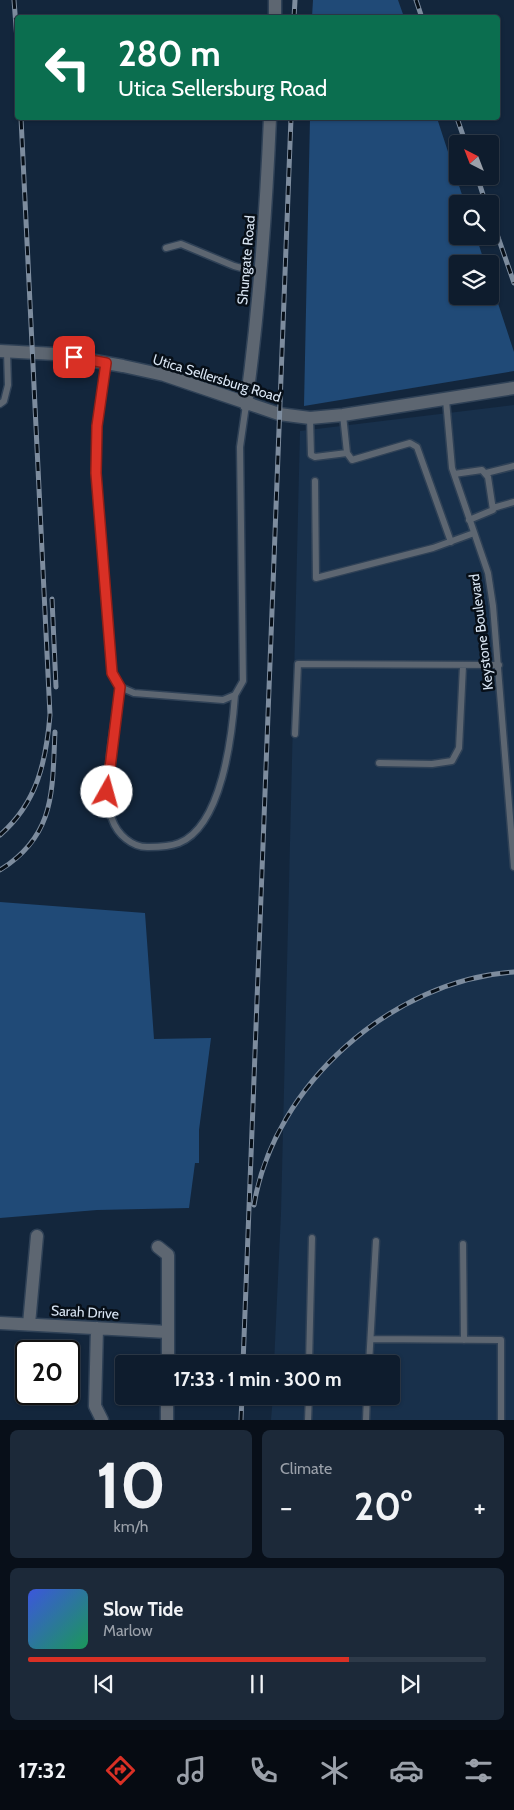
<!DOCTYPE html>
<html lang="en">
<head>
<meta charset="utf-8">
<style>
  body { margin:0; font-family:Cabin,sans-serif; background:#1c2939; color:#f1f3f6; height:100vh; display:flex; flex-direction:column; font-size:19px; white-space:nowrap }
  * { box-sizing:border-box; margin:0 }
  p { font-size:16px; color:#9ba1aa }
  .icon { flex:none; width:28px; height:28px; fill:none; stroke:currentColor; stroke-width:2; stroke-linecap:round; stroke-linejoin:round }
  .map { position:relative; height:1420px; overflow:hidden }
  .drawer { display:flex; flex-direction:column; gap:10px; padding:10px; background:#080f19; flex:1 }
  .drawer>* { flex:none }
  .banner { position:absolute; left:15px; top:15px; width:485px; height:105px; border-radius:5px; box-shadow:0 1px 4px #0004,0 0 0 1px #2e3a49; background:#0b6e4f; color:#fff; overflow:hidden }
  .needle { width:32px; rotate:318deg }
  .controls { position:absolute; left:449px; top:135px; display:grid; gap:10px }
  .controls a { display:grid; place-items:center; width:50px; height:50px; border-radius:5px; background:#0e1c2d; box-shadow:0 1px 4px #0004,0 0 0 1px #2e3a49; font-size:25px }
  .speed { position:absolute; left:15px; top:1340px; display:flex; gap:10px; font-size:25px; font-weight:700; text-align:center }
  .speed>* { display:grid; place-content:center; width:65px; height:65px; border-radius:50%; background:#0e1c2d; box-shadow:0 1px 4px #0004,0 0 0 1px #2e3a49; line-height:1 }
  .speed .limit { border:2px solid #111; border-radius:8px; background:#fff; color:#111 }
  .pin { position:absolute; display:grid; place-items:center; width:42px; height:42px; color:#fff; margin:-21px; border-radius:10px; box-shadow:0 2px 8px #0006 }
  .me { position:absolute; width:55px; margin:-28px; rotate:7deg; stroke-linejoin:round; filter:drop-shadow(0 0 4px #0008) }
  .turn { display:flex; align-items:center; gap:18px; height:105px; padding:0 20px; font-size:22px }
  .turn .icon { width:65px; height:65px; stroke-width:2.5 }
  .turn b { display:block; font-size:35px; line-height:42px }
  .big { font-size:38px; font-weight:700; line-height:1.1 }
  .drawer .widget { flex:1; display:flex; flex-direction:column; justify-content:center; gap:8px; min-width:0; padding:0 18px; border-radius:8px; background:#1c2939 }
  .drawer .dial { align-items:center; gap:0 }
  .dial b { font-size:65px; line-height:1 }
  .song { display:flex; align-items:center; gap:15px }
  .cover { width:60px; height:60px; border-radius:8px; background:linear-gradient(135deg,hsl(230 70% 55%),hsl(150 70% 35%)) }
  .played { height:5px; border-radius:2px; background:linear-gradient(90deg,#d93025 70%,#2e3a49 70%) }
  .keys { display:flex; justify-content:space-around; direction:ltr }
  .heat { display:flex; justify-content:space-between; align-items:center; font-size:28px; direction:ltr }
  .drawer .tiles { flex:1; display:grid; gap:10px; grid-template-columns:1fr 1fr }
  .widget:last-child { grid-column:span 2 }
  .trip { position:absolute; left:115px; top:1355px; width:285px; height:50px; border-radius:5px; background:#0e1c2d; box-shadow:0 1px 4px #0004,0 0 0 1px #2e3a49; font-weight:700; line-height:50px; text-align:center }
  .menu { display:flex; height:80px; justify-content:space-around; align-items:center; background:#060b12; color:#9ba1aa }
  .menu .icon { width:35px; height:35px }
  .menu .selected { color:#d93025 }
  .menu b { font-size:22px; color:#f1f3f6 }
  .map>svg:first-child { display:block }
  .built { fill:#18304b }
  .green { fill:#204a77 }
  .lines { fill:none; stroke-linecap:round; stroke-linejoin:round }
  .lane-casing { stroke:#2f4156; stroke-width:9 }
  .street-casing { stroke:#2f4156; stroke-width:15 }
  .lane { stroke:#5d6671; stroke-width:6 }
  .street { stroke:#5d6671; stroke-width:12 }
  .rail-casing { stroke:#7d8c9e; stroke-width:5 }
  .rail { stroke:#070f18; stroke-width:3; stroke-dasharray:9; stroke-linecap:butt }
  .route-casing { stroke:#8d1f18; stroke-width:12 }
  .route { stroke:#d93025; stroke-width:9 }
  .labels { text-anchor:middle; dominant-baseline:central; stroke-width:5; stroke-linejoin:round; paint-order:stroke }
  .street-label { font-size:14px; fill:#d9e5f3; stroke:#070f18 }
</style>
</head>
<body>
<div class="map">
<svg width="514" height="1420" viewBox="0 0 514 1420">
  <rect width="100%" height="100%" fill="#13263c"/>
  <path class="built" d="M 514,405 L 514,1420 L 271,1420 L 273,1396 L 391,1396 L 391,1364 L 274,1364 L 281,1213 L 300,431 Z"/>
  <path class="green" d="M 313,0 L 398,0 L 404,17 L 312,17 Z
    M 310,118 L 437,118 L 465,204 L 458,204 L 458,236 L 476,236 L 485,264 L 458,264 L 458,296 L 490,296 L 490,279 L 514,352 L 514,371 L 304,406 Z
    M 0,902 L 145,913 L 154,1039 L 211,1038 L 199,1130 L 199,1163 L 195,1163 L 189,1208 L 97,1210 L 0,1218 Z"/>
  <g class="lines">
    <g class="lane-casing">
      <path id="lane" d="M 166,248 L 181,244 L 234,266 L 260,273
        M 106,363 L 97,426 L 96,473 L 112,673 L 120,687 L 134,693 L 223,700 L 235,695 L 243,681 L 240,447 L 246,405
        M 446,400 L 452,468 L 488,573 L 493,606 L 514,867
        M 0,404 L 4,401 L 8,385 L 7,352
        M 343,415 L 347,453 L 352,460 L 410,443 L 417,447 L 451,542
        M 310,418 L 311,455 L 315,457 L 347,453
        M 486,473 L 514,466
        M 454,474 L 482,470 L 488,477 L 493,510 L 469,520
        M 315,481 L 316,578 L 433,548 L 474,533
        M 493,508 L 514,502
        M 120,687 C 115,723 101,786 112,819 C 117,834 132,848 149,847 C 158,847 171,846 179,843 C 222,826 232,736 235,695
        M 295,734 L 298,664 L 499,665
        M 379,763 L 432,764 L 452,761 L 459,748 L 463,666
        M 463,1244 L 464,1340
        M 371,1339 L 501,1340 L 501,1420
        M 309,1364 L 312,1238
        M 369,1364 L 376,1241
        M 308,1420 L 309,1396
        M 366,1420 L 367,1396"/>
    </g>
    <g class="street-casing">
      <path id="street" d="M 275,18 L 275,0
        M 0,351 L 55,354 L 123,366 L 164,375 L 279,414 L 310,418 L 343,415 L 514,388
        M 246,405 C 259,310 266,213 270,118
        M 158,1247 L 168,1255 L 168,1364
        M 0,1323 L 168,1332
        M 29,1324 L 37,1236
        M 97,1328 L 95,1406 L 102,1420
        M 167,1420 L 167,1396"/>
    </g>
    <use href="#lane" class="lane"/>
    <use href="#street" class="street"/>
    <g class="rail-casing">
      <path id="rail" d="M 14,0 L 18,53
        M 416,0 L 422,18
        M 294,18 L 295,0
        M 457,118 L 466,144
        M 477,176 L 486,204
        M 490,214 L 514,283
        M 52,599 L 56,687
        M 0,835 C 37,803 46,762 50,715 L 21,118
        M 0,870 C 56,835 52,791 55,732
        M 254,1205 C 274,1084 393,980 514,972
        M 243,1364 L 291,118
        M 241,1420 L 242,1396"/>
    </g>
    <use href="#rail" class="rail"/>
  </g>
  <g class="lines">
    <g class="route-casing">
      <path id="route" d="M 74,357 L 106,363 L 97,426 L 96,473 L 112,673 L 120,687 L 107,792"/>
    </g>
    <use href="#route" class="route"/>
  </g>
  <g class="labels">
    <g class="street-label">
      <text transform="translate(246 260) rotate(-85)">Shungate Road</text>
      <text transform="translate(217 378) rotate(17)">Utica Sellersburg Road</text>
      <text transform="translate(481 632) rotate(-97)">Keystone Boulevard</text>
      <text transform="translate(85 1312) rotate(3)">Sarah Drive</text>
    </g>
  </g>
</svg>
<div class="controls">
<a><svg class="needle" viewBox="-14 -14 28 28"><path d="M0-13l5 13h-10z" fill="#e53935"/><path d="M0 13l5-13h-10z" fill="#9ba1aa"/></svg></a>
<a><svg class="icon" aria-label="search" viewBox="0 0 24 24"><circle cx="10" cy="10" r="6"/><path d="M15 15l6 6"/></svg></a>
<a><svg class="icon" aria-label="layers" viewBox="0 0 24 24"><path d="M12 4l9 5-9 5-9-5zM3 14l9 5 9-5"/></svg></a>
</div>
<div class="speed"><div class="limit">20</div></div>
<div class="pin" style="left:74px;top:357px;background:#d93025"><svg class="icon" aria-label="arrive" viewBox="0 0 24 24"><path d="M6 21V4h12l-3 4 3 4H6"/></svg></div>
<svg class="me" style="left:107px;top:792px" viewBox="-20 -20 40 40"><circle r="19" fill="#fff"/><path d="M0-13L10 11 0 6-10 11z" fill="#d93025"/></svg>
<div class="trip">17:33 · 1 min · 300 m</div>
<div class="banner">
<div class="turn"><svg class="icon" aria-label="left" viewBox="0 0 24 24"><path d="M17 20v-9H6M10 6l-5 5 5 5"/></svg><div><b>280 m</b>Utica Sellersburg Road</div></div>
</div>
</div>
<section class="drawer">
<div class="tiles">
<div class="widget dial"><b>10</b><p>km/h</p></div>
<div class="widget"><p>Climate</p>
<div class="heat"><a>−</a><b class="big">20°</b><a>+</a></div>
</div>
<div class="widget">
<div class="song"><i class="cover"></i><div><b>Slow Tide</b><p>Marlow</p></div></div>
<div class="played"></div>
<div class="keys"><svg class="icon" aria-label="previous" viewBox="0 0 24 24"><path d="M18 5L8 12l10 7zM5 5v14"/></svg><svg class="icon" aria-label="pause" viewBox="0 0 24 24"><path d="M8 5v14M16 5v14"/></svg><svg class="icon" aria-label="next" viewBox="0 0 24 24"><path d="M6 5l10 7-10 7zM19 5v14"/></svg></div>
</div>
</div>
</section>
<nav class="menu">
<b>17:32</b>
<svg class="icon selected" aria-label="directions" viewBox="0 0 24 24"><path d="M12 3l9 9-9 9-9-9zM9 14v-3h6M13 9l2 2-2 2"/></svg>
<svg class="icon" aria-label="music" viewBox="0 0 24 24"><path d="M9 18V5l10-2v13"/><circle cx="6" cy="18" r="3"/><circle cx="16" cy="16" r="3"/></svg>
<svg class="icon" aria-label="phone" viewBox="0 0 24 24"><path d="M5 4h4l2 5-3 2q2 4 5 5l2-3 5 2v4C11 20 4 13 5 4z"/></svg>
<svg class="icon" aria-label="climate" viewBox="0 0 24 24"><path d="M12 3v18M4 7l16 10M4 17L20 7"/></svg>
<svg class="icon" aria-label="car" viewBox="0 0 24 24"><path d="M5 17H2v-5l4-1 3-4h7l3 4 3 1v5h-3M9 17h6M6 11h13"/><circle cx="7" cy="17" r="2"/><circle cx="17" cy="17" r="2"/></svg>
<svg class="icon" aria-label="filters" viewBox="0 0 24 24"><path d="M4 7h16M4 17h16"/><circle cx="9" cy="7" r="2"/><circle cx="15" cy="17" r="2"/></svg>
</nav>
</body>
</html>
